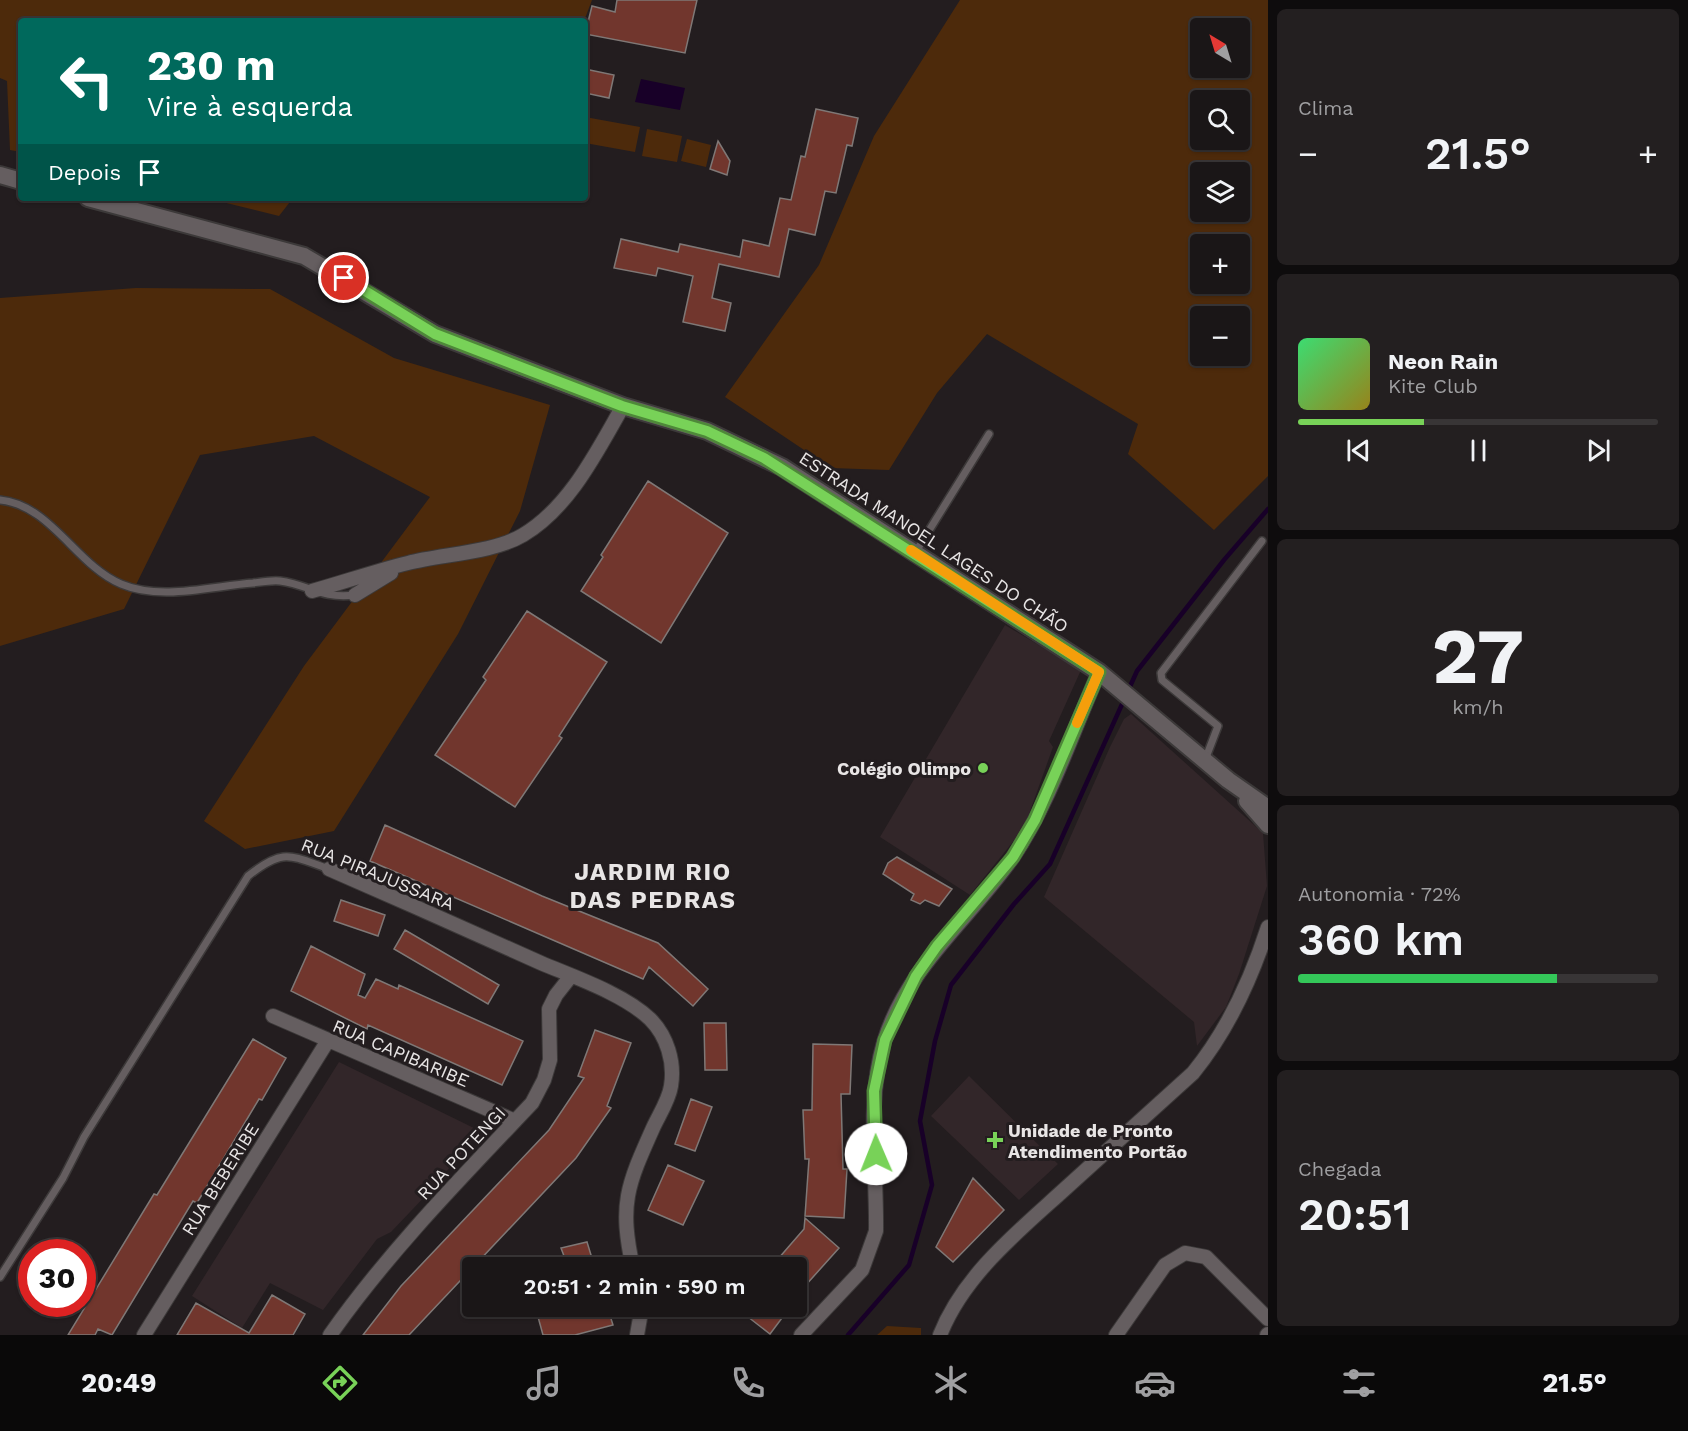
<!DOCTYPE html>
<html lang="pt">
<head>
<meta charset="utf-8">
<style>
  body { margin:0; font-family:"Work Sans",sans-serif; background:#231f20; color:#f1f3f6; height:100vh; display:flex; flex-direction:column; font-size:22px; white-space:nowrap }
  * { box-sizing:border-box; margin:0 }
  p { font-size:20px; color:#9f9fa1 }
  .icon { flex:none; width:33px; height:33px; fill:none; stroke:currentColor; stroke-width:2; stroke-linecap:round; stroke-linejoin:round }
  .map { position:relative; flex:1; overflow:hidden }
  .sheet { display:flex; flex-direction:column; gap:9px; padding:9px; background:#0e0c0d; width:420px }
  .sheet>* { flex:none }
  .guide { position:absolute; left:18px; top:18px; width:570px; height:183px; border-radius:6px; box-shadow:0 2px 4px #0004,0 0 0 2px #383536; background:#00695c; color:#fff; overflow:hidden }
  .needle { width:39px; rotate:322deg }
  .controls { position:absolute; left:1190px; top:18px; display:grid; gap:12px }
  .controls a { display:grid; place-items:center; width:60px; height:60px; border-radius:6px; background:#1a1617; box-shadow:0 2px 4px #0004,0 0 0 2px #383536; font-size:30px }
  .speed { position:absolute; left:18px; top:1239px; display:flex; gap:12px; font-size:30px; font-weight:700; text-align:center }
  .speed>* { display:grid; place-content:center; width:78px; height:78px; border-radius:50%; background:#1a1617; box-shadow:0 2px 4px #0004,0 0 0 2px #383536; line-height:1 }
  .speed .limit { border:9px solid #d22; background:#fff; color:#111 }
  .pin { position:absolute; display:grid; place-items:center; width:51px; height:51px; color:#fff; margin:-26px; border:3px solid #fff; border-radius:50%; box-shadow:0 2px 6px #0007 }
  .me { position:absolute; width:66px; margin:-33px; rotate:359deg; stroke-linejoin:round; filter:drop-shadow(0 0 4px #0008) }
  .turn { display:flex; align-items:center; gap:21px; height:126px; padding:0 30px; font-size:27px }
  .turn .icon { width:78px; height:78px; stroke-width:2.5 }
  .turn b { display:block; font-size:42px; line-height:51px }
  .then { display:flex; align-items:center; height:57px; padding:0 30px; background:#0003; gap:12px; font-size:22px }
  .big { font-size:45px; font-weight:600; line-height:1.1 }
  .sheet .widget { flex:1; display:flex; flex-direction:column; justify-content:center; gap:9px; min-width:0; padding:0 21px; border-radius:9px; background:#231f20 }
  .sheet .dial { align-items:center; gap:0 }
  .dial b { font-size:78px; line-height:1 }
  .song { display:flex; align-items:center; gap:18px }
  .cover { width:72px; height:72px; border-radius:9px; background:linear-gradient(135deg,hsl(140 70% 55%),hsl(50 70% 35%)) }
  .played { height:6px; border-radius:3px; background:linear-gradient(90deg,#78d258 35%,#383536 35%) }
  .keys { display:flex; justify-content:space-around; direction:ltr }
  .heat { display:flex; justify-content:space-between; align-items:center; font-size:33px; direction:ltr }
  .charge { height:9px; border-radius:4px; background:linear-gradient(90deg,#34c759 72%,#383536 0) }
  .trip { position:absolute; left:462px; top:1257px; width:345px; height:60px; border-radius:6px; background:#1a1617; box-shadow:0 2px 4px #0004,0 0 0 2px #383536; font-weight:600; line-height:60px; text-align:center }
  .tabs { display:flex; height:96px; justify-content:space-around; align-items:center; background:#0a0909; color:#9f9fa1 }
  .tabs .icon { width:42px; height:42px }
  .tabs .active { color:#78d258 }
  .tabs b { font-size:27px; color:#f1f3f6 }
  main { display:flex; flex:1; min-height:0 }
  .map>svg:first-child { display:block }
  .built { fill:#322629 }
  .green { fill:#4d2a0b; fill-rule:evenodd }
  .water { fill:#180028 }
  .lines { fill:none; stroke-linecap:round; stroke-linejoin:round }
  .stream { stroke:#180028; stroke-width:4.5 }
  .building { fill:#71362d; stroke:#7f7876; stroke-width:1.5 }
  .service-casing { stroke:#3c3939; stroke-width:10 }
  .minor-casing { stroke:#3c3939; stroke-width:16 }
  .tertiary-casing { stroke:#3c3939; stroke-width:20 }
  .service { stroke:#655e60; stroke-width:7 }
  .minor { stroke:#655e60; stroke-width:14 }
  .tertiary { stroke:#655e60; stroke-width:16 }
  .route-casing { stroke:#4e8839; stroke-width:15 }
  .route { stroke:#78d258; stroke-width:10 }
  .slow { stroke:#f59e0b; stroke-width:10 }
  .poi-dot { fill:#78d258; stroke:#231d1f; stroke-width:2 }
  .labels { text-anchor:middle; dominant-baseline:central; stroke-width:6; stroke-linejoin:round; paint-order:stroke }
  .street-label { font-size:18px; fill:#e8e5e5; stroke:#231d1f }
  .poi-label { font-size:18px; font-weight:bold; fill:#e8e5e5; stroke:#231d1f; text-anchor:end }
  .district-label { font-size:24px; font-weight:bold; letter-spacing:1.5px; fill:#e8e5e5; stroke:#231d1f }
</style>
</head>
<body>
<main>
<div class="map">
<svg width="1268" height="1335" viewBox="0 0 1268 1335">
  <rect width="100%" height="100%" fill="#231d1f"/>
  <path class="built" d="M 1005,625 L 1081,670 L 1049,741 L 1053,747 L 1024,828 L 970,895 L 880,837 Z
    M 1131,714 L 1263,833 L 1267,886 L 1239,974 L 1226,1007 L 1197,1046 L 1194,1022 L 1044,897 L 1110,747 L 1124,719 Z
    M 339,1062 L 480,1131 L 430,1191 L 391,1232 L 377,1239 L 323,1310 L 270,1283 L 242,1328 L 192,1296 Z
    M 969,1076 L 1058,1164 L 1019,1200 L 931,1116 Z"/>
  <path class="green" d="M 0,0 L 592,0 L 584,21 L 21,21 L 21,152 L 10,150 L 7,81 L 0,78 Z
    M 960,0 L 1268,0 L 1268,476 L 1214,530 L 1128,454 L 1138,424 L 987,334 L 937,393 L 889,470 L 831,468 L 725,397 L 819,265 L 874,136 ZM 1239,28 L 1239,68 L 1200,68 L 1200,28 ZM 1239,100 L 1239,140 L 1200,140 L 1200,100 ZM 1239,172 L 1239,212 L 1200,212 L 1200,172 ZM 1239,244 L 1239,284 L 1200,284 L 1200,244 ZM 1239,316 L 1239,356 L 1200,356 L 1200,316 Z
    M 585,117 L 640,127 L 635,152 L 585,143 Z
    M 647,129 L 682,136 L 677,162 L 642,156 Z
    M 687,139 L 711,145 L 706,167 L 681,161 Z
    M 206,198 L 293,198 L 279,216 Z
    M 136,288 L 270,289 L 394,358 L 550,405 L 520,511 L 458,634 L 334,831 L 245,849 L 204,821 L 304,666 L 430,497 L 314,436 L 200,455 L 124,609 L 0,646 L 0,298 Z
    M 887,1326 L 921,1328 L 921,1335 L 877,1335 Z"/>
  <path class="water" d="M 641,79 L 685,88 L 680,110 L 635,102 Z"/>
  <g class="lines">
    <path class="stream" d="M 848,1335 L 909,1265 L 932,1185 L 920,1121 L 935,1041 L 951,985 L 1014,904 L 1050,864 L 1137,671 L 1224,560 L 1268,509"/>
  </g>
  <path class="building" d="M 617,0 L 697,0 L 685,53 L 585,34 L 592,6 L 615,12 Z
    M 585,69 L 614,75 L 609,98 L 585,93 Z
    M 816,109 L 858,118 L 852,146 L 847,145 L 836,193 L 825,191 L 815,235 L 789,229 L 779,277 L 719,264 L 712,298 L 731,303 L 725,331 L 683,322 L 693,276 L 658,268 L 656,276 L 614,268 L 621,239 L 678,252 L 680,244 L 740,257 L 743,240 L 769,246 L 780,198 L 791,200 L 801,156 L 805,157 Z
    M 718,141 L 730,161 L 727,175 L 710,169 Z
    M 648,481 L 728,533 L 661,643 L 581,591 L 603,557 L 601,555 Z
    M 527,611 L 607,662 L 559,736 L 562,738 L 515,807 L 435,755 L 486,680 L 483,677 Z
    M 385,825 L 542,896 L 658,943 L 708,989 L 693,1006 L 649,967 L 643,979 L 370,861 Z
    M 897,857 L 952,889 L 939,906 L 925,900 L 920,904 L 911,900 L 914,894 L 883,874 L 888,863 Z
    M 341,900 L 385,915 L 378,936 L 334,921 Z
    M 405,930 L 499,985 L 488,1004 L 394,949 Z
    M 311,946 L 365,974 L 358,995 L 365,998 L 376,979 L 398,989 L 399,985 L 523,1041 L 502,1085 L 368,1025 L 367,1029 L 291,991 Z
    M 704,1023 L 726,1023 L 727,1070 L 705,1070 Z
    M 595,1030 L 631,1043 L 607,1106 L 611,1108 L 576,1158 L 409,1335 L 363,1335 L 401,1286 L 549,1130 L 584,1078 L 578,1076 Z
    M 253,1039 L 286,1058 L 262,1100 L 259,1099 L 197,1203 L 193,1201 L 112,1335 L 98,1329 L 95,1335 L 68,1335 L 154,1194 L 157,1195 Z
    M 813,1044 L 852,1045 L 850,1094 L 841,1094 L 843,1169 L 847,1169 L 844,1218 L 805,1216 L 809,1159 L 805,1159 L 803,1110 L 812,1110 Z
    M 691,1099 L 712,1107 L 695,1151 L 675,1144 Z
    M 668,1165 L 704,1181 L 683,1225 L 648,1210 Z
    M 973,1178 L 1004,1210 L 953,1262 L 936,1247 Z
    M 805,1218 L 839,1248 L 796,1296 L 796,1268 L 787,1268 L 778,1259 L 804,1229 Z
    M 587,1242 L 595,1268 L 537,1268 L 537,1263 L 564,1256 L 561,1248 Z
    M 272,1295 L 305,1314 L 293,1335 L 177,1335 L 196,1303 L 249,1333 Z
    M 535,1306 L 607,1306 L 613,1325 L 575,1335 L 543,1335 Z
    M 734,1306 L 791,1306 L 770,1334 Z"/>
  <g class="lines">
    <g class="service-casing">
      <path id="service" d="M 0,500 C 51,505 76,565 121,584 C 161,601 212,586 253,583 C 261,582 272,580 280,581 C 310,585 320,599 355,595
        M 915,553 L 989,434
        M 1205,760 L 1218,726 L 1162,680 L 1161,673 L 1262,541
        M 0,1277 L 63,1178 L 84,1137 L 248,876 C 283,848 289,855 329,869"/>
    </g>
    <g class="minor-casing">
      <path id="minor" d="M 312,591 C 344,582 376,571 408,563 C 442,554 493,553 523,535 C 570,507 597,451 623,406
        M 355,595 L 391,573
        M 329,869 C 400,900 470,931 541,963 C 574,977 624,994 650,1019 C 667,1036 675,1062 671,1086 C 669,1100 659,1115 653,1128 C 627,1186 619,1204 633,1268
        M 273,1016 L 515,1121
        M 144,1335 L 327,1042
        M 330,1335 C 389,1251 462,1177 532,1103 L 544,1080 L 550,1060 L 549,1009 L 556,995 L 571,976
        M 637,1335 L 640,1318 L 639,1306
        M 801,1335 L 862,1270 L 876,1231 C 877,1169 866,1102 884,1042 C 907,966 970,919 1013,857 C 1049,804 1073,731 1099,672
        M 940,1335 C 964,1274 1020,1230 1067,1187 C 1109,1149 1151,1111 1193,1073 C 1228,1030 1251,980 1268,927
        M 1116,1335 L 1165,1265 L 1185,1253 L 1206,1257 L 1268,1319
        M 1267,1335 L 1268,1334"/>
    </g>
    <g class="tertiary-casing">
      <path id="tertiary" d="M 0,175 L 21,181
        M 88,198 L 304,256 L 435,334 L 623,406 L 707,431 L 782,467 L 1099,672 L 1228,780 L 1268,808
        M 1247,801 L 1268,825"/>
    </g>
    <use href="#service" class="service"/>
    <use href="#minor" class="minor"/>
    <use href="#tertiary" class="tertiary"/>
  </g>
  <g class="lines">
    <g class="route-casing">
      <path id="route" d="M 344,278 L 435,334 L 622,406 L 707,431 L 764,458 L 1099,672 L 1035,820 L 1013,857 L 937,946 L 916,976 L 885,1040 L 874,1091 L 876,1154"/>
    </g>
    <use href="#route" class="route"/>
    <path class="slow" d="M 911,550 L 1099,672 L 1077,723"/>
  </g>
  <g class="poi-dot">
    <circle cx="983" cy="768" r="6"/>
    <path d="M992 1131h6v6h6v6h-6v6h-6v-6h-6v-6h6z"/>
  </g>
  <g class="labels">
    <g class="street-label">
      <text transform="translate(934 542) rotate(33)">ESTRADA MANOEL LAGES DO CHÃO</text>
      <text transform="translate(378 874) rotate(22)">RUA PIRAJUSSARA</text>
      <text transform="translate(401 1053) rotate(23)">RUA CAPIBARIBE</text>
      <text transform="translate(461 1153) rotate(-47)">RUA POTENGI</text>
      <text transform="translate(220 1179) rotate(-58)">RUA BEBERIBE</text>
    </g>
    <g class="poi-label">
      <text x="971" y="768">Colégio Olimpo</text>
      <text x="1008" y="1130" text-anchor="start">Unidade de Pronto<tspan x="1008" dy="21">Atendimento Portão</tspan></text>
    </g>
    <g class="district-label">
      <text x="653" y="872">JARDIM RIO<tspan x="653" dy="28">DAS PEDRAS</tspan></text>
    </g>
  </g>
</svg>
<div class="controls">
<a><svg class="needle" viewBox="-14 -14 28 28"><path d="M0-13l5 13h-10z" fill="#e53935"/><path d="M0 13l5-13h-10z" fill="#9f9fa1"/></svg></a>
<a><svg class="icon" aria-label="search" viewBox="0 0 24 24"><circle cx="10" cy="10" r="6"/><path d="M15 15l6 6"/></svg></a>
<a><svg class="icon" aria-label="layers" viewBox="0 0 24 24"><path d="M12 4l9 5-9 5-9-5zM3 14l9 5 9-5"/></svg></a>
<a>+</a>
<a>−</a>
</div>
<div class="speed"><div class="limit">30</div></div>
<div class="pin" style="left:344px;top:278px;background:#d93025"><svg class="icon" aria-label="arrive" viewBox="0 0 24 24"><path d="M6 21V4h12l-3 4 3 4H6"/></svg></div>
<svg class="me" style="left:876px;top:1154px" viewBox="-20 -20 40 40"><circle r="19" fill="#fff"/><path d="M0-13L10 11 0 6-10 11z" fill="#78d258"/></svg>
<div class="trip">20:51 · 2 min · 590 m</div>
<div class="guide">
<div class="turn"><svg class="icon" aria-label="left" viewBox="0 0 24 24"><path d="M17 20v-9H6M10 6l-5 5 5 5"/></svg><div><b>230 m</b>Vire à esquerda</div></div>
<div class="then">Depois<svg class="icon" aria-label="arrive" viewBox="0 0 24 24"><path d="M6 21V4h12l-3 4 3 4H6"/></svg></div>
</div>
</div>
<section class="sheet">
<div class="widget"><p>Clima</p>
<div class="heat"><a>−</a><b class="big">21.5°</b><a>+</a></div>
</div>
<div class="widget">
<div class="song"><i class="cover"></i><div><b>Neon Rain</b><p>Kite Club</p></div></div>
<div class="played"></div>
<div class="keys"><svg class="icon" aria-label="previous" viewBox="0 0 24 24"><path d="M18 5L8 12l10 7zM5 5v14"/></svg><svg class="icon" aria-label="pause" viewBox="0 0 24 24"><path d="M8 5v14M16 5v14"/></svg><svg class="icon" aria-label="next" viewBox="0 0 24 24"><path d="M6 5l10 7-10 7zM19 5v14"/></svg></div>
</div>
<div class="widget dial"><b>27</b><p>km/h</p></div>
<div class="widget"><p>Autonomia · 72%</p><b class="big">360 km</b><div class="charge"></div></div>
<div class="widget"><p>Chegada</p><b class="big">20:51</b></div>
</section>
</main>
<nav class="tabs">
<b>20:49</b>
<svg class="icon active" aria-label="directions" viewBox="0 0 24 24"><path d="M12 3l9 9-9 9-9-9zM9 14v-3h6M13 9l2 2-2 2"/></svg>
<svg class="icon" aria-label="music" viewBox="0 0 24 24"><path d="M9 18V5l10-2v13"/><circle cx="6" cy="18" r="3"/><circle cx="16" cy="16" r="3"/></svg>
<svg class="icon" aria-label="phone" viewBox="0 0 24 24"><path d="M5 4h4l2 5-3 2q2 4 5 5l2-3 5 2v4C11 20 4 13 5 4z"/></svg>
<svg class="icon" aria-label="climate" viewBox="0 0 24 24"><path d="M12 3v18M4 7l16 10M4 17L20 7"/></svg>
<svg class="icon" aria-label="car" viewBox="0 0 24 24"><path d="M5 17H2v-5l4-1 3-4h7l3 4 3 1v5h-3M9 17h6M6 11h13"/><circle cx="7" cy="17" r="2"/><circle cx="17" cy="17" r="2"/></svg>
<svg class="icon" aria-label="filters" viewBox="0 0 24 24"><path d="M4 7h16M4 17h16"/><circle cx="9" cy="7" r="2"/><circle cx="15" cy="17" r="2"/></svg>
<b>21.5°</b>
</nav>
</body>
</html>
